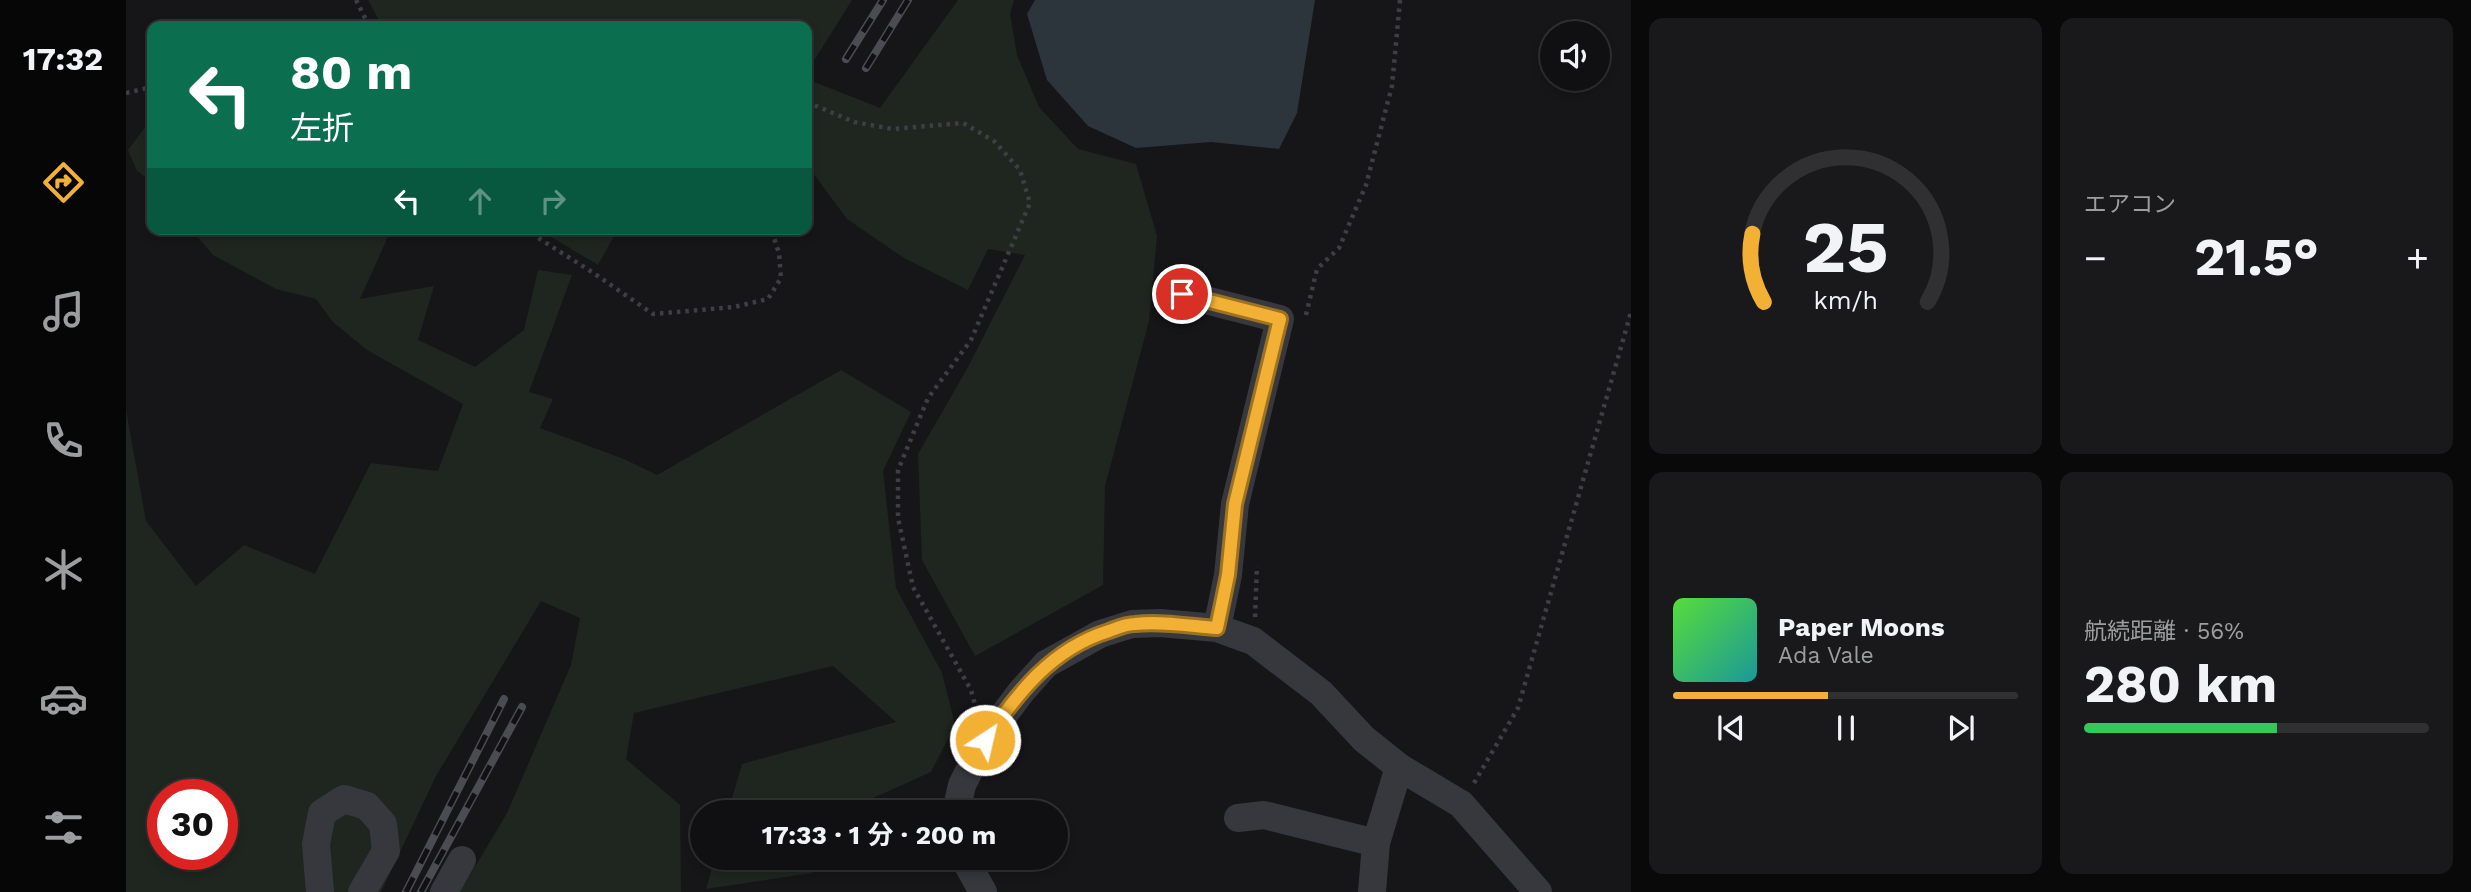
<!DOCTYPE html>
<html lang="ja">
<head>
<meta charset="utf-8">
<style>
  body { margin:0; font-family:"Work Sans","Noto Sans JP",sans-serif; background:#19191b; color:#f1f3f6; height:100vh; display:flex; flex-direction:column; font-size:26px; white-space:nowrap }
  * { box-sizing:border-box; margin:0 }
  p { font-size:23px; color:#9c9d9f }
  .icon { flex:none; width:38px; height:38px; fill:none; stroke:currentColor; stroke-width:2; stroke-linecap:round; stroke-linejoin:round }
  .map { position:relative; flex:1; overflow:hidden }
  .sheet { display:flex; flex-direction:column; gap:18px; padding:18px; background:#09090a; width:840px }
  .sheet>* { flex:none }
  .guide { position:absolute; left:21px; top:21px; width:665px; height:214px; border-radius:14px; box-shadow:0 4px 10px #0003,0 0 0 2px #303032; background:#0b6e4f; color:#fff; overflow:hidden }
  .tools { position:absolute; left:1414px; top:21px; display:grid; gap:14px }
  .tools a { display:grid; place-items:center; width:70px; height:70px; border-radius:50%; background:#101012; box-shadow:0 4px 10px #0003,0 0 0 2px #303032; font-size:35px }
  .speed { position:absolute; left:21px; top:779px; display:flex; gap:14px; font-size:35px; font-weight:700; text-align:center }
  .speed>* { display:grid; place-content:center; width:91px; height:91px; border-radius:50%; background:#101012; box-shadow:0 4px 10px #0003,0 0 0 2px #303032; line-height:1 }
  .speed .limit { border:10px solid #d22; background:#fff; color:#111 }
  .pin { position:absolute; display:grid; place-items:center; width:60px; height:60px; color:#fff; margin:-30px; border:4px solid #fff; border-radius:50%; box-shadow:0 2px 7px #0007 }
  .me { position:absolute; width:77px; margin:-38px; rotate:35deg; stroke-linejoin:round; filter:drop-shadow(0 0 5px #0008) }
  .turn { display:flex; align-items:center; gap:24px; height:147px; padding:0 28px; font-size:32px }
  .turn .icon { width:91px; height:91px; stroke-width:2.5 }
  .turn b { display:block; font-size:49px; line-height:60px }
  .lanes { display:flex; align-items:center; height:66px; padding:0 28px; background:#0003; justify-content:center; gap:35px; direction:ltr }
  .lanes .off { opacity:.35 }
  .big { font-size:52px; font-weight:700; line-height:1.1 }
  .sheet .tile { flex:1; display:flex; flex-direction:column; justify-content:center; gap:10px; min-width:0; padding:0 24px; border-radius:14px; background:#19191b }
  .sheet .dial { align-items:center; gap:0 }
  .dial svg { height:182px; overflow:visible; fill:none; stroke:#303032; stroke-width:7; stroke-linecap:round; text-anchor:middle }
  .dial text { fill:#f1f3f6; stroke:none }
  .song { display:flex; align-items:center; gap:21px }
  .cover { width:84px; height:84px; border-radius:10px; background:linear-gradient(135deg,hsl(110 70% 55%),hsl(180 70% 35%)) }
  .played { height:7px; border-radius:4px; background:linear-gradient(90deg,#f2b134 45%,#303032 45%) }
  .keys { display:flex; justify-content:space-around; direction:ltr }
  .heat { display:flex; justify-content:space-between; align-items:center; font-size:38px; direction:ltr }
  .charge { height:10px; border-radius:5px; background:linear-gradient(90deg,#34c759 56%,#303032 0) }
  .sheet .tiles { flex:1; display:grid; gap:18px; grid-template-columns:repeat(2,1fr) }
  .trip { position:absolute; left:564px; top:800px; width:378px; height:70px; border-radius:35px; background:#101012; box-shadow:0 4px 10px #0003,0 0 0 2px #303032; font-weight:700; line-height:70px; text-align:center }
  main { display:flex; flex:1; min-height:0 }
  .tab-bar { display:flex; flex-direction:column; width:126px; justify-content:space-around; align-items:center; background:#060607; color:#9c9d9f }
  .tab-bar .icon { width:49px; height:49px }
  .tab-bar .active { color:#f2b134 }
  .tab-bar b { font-size:32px; color:#f1f3f6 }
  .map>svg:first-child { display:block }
  .green { fill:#1e261f; fill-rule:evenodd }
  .water { fill:#2c353c }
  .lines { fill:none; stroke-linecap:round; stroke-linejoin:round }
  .path { stroke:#3d3f44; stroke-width:4.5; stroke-dasharray:3.5 5; stroke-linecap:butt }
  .street { stroke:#37383d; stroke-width:28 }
  .rail-casing { stroke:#4a4c52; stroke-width:8 }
  .rail { stroke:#111113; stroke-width:5; stroke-dasharray:16; stroke-linecap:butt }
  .route-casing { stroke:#9d7322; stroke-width:18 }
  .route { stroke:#f2b134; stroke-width:12 }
</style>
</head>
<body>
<main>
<nav class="tab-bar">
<b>17:32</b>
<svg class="icon active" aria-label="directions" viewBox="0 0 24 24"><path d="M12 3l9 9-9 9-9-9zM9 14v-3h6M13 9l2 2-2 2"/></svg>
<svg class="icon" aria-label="music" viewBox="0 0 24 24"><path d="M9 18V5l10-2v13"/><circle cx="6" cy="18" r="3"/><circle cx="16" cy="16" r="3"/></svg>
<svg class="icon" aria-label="phone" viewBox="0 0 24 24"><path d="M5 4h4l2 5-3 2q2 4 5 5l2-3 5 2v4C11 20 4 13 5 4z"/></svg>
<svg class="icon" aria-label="climate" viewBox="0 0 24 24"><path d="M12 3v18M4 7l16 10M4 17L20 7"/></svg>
<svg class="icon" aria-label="car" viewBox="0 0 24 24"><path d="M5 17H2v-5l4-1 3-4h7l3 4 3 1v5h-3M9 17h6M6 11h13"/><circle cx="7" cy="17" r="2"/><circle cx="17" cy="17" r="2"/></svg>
<svg class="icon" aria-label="filters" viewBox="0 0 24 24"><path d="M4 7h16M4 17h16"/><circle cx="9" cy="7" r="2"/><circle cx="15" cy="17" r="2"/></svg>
</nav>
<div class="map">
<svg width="1505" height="892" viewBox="0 0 1505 892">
  <rect width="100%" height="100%" fill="#161618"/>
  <path class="green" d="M 242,0 L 726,0 L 681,72 L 681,26 L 256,26 Z
    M 832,0 L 888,0 L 884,14 L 891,55 L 913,107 L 952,149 L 1010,164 L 1031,236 L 1023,321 L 979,486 L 977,585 L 849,656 L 796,560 L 792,454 L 841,369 L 899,255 L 862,249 L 842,290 L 778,258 L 721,219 L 681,165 L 681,79 L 754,108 Z
    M 26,118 L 26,182 L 11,171 L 2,150 Z
    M 65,229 L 265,230 L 234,299 L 308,286 L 292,340 L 349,367 L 398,330 L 412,270 L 446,275 L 403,392 L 427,399 L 414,428 L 498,459 L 531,475 L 715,370 L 785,412 L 757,471 L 770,588 L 816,673 L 829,725 L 805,772 L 716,812 L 602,812 L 616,764 L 770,722 L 707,666 L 508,713 L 500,759 L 554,805 L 555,892 L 334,892 L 381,813 L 445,665 L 454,618 L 415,601 L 310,776 L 255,892 L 0,892 L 0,410 L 20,521 L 70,586 L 118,545 L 189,574 L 245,463 L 312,471 L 337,404 L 241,350 L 207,322 L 190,299 L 150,289 L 87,255 ZM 37,794 L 96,794 L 96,854 L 37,854 Z
    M 412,229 L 492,229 L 472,265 Z
    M 589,858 L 694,858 L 686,873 L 580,889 Z"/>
  <path class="water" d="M 909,0 L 1189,0 L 1171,113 L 1153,149 L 1085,142 L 1010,148 L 962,126 L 921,80 L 901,14 Z"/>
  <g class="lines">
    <path class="path" d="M 230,0 L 243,26
      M 0,93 L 26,87
      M 681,102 L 728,122 L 767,129 L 837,123 L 868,141 L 894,170 L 904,203 L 845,340 L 802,398 L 772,470 L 772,518 L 787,587 L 845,690 L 851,712
      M 398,229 L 466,272 L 527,314 L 608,307 L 642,299 L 655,278 L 653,253 L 645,229
      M 1180,315 L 1191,269 L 1213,248 L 1240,185 L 1266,86 L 1274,0
      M 1129,617 L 1131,566
      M 1348,783 L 1392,708 L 1505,312"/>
    <path class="street" d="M 1056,294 L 1154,319 L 1109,504 L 1102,575 L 1091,628
      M 830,812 L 836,785 L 859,740 L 895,692 L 920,664 L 974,634 L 1006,624 L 1034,623 L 1091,628 L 1127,641 L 1195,693 L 1238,739 L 1273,767 L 1335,804 L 1412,892
      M 1112,818 L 1138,815 L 1250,843
      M 838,858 L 857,892
      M 194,892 L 190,844 L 196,813 L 218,799 L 241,806 L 257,824 L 260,851 L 236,892
      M 318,892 L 336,860
      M 1246,892 L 1250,843 L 1273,767"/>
    <g class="rail-casing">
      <path id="rail" d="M 720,59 L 757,0
        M 740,68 L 782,0
        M 280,892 L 378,699
        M 295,892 L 396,707"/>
    </g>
    <use href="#rail" class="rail"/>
  </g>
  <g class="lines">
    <g class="route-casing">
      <path id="route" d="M 859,740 C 892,693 925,649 983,631 C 991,628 1000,624 1009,624 C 1036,621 1064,626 1091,628 L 1102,575 L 1109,504 L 1154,319 L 1056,294"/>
    </g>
    <use href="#route" class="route"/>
  </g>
</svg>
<div class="tools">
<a><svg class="icon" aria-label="sound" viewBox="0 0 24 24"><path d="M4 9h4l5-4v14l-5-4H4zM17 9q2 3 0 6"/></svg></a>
</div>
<div class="speed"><div class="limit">30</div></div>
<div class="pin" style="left:1056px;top:294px;background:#d93025"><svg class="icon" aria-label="arrive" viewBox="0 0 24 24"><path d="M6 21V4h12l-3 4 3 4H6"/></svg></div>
<svg class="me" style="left:859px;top:740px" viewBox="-20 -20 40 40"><circle r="17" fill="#f2b134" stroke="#fff" stroke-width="3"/><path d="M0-11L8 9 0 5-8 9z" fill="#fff"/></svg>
<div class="trip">17:33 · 1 分 · 200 m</div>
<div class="guide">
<div class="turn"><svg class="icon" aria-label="left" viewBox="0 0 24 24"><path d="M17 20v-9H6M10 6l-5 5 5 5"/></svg><div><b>80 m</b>左折</div></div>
<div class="lanes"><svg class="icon" aria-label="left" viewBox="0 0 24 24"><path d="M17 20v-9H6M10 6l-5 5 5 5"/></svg><svg class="icon off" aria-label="ahead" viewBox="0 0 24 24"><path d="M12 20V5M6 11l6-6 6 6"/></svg><svg class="icon off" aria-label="right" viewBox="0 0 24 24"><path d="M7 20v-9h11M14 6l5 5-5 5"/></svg></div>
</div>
</div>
<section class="sheet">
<div class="tiles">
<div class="tile dial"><svg viewBox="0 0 100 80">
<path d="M14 69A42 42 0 1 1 86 69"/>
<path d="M14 69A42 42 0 0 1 9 39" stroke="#f2b134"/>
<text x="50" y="56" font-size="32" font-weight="700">25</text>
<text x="50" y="72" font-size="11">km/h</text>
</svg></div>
<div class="tile"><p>エアコン</p>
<div class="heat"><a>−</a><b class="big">21.5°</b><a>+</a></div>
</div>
<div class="tile">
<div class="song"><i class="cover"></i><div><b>Paper Moons</b><p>Ada Vale</p></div></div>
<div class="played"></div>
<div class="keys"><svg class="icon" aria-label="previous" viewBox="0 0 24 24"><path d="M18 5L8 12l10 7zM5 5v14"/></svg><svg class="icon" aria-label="pause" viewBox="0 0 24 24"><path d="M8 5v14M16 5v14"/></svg><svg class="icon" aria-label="next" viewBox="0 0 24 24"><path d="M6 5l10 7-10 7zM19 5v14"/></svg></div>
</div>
<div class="tile"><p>航続距離 · 56%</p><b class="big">280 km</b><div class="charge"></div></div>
</div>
</section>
</main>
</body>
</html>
